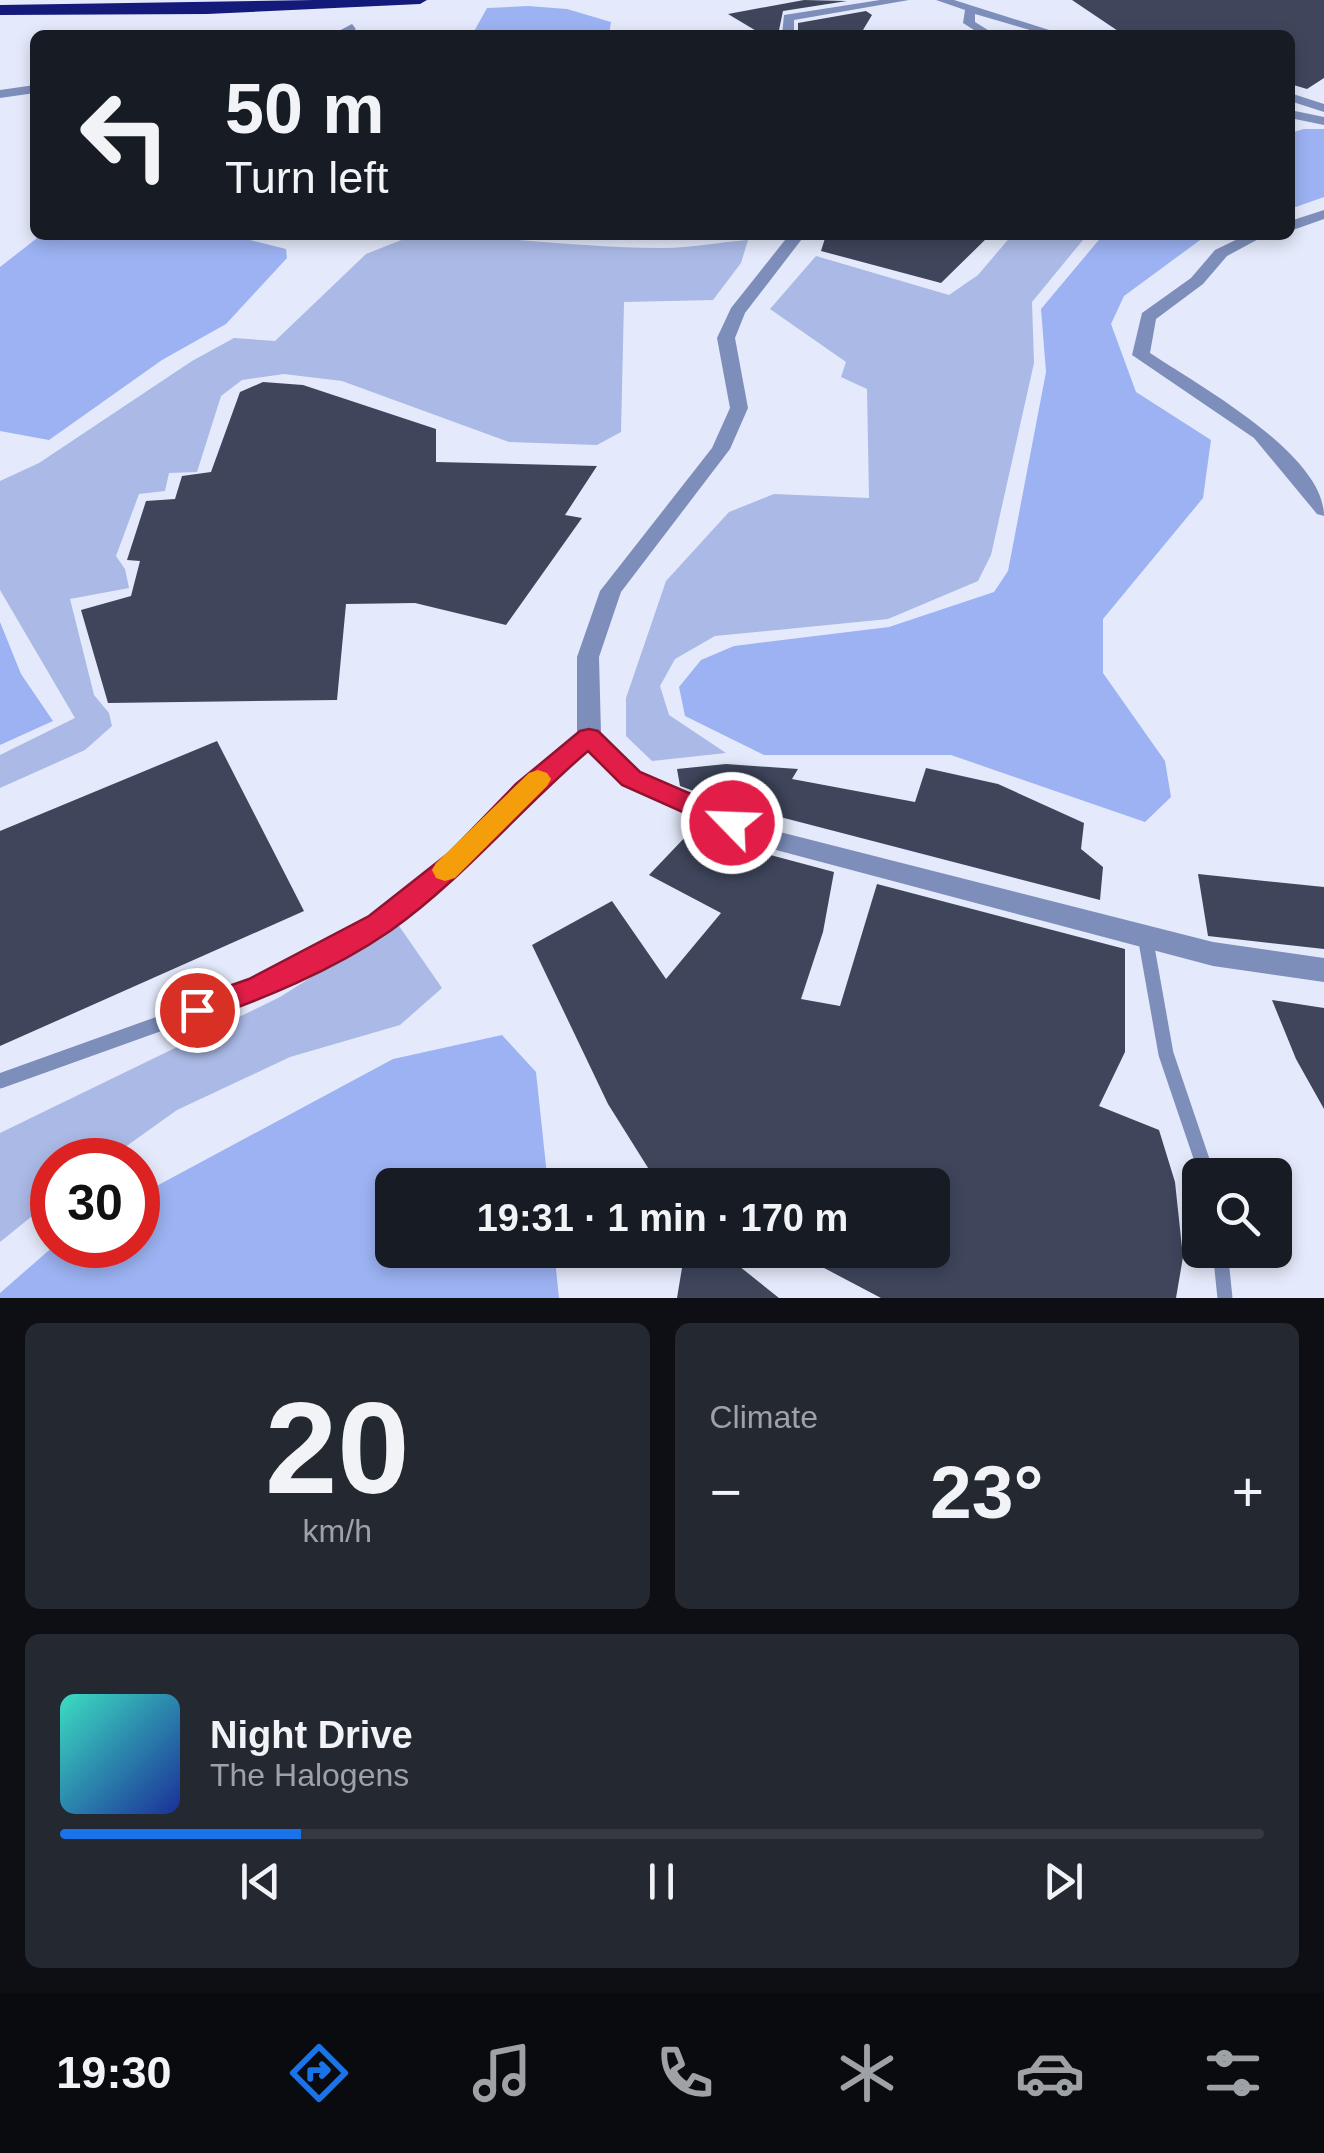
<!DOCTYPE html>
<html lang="en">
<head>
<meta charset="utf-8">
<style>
  body { margin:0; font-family:Arial,sans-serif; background:#242831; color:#f1f3f6; height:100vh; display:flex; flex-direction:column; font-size:38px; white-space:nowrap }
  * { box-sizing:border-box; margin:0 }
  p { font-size:32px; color:#9ea1a6 }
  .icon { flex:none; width:55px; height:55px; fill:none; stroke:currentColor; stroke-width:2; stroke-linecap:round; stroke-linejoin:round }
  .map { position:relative; height:1298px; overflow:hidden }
  .panel { display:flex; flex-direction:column; gap:25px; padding:25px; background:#0d0f14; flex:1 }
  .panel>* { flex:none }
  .top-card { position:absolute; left:30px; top:30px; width:1265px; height:210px; border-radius:15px; box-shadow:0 5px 15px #0003; background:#171b24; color:#f1f3f6; overflow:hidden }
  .buttons { position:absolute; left:1182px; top:1158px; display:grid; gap:20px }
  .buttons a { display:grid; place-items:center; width:110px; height:110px; border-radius:15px; background:#171b24; box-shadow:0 5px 15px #0003; font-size:50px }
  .speed { position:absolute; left:30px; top:1138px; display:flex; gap:20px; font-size:50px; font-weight:700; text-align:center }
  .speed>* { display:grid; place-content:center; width:130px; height:130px; border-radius:50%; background:#171b24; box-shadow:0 5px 15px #0003; line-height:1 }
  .speed .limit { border:15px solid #d22; background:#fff; color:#111 }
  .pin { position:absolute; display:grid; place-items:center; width:85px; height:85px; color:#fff; margin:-42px; border:5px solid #fff; border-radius:50%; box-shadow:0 2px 10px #0007 }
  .me { position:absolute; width:110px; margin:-55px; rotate:294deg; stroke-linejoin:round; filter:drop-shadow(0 0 8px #0008) }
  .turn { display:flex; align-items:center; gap:35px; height:210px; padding:0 30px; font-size:45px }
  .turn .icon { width:130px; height:130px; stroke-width:2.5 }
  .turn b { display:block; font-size:70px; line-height:85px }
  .big { font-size:75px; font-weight:600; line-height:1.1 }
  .panel .tile { flex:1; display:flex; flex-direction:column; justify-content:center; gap:15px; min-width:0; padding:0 35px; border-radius:15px; background:#242831 }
  .panel .dial { align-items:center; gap:0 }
  .dial b { font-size:130px; line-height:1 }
  .song { display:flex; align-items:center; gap:30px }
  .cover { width:120px; height:120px; border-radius:15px; background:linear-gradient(135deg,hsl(170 70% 55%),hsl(230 70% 35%)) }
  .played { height:10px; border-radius:5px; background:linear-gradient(90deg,#1a73e8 20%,#363941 20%) }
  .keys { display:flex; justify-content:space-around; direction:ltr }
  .heat { display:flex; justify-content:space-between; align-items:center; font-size:55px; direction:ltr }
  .panel .tiles { flex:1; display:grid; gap:25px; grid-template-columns:1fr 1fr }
  .tile:last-child { grid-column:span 2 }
  .trip { position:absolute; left:375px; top:1168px; width:575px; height:100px; border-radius:15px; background:#171b24; box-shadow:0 5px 15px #0003; font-weight:600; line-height:100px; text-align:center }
  .tab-bar { display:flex; height:160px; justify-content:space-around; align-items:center; background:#090b0e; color:#9ea1a6 }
  .tab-bar .icon { width:70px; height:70px }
  .tab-bar .current { color:#1a73e8 }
  .tab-bar b { font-size:45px; color:#f1f3f6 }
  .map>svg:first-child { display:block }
  .green { fill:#aab9e5 }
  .water { fill:#9cb2f2 }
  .building { fill:#3f465c }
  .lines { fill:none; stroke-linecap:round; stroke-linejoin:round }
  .lane-far1 { stroke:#7e8ebb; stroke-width:12 }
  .lane { stroke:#7e8ebb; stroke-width:15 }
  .street { fill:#7e8ebb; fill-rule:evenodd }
  .highway { fill:#141a79; fill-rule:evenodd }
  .route { fill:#e11d48; stroke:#92132f; stroke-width:2.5 }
  .slow { fill:#f59e0b }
</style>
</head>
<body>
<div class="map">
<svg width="1324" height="1298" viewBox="0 0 1324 1298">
  <rect width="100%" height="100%" fill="#e4eafb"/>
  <path class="green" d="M 414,235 C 497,235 579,248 663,248 C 691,248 720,242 748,240 L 741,263 L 713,300 L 624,302 L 621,432 L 597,445 L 509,442 L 342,381 L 284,374 L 242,380 L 221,396 L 197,472 L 169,473 L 165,491 L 139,494 L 116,556 L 125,569 L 129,588 L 70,599 L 94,695 L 109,713 L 112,726 L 85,750 L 0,788 L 0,755 L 75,718 L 0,590 L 0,481 L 39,463 L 192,361 L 234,338 L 275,341 L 366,254 Z
    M 1012,235 L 1087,235 L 1032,302 L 1034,363 L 991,555 L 978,581 L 888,619 L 715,636 L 675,659 L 660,686 L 669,715 L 726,753 L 652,761 L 626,736 L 626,698 L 666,581 L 729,512 L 774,494 L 869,498 L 867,389 L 841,377 L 846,362 L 770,309 L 816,256 L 949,295 L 978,275 Z
    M 397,923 L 442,988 L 400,1025 L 290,1057 L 177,1110 L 107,1160 L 52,1160 L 52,1200 L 0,1242 L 0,1133 L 280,997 Z"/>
  <path class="water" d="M 528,6 L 567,9 L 611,22 L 609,35 L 472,35 L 487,8 Z
    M 1304,129 L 1324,129 L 1324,197 L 1290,209 L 1290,133 Z
    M 41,235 L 230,235 L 286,249 L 287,258 L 226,324 L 162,360 L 49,440 L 0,431 L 0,267 Z
    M 1103,235 L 1207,235 L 1124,296 L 1111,324 L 1136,392 L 1211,440 L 1203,498 L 1103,619 L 1103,673 L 1165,761 L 1171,797 L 1145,822 L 951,755 L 764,755 L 685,716 L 679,687 L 701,660 L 734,646 L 889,627 L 994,592 L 1008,571 L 1046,372 L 1041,309 Z
    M 0,622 L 21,674 L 53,721 L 0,745 Z
    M 502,1035 L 536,1072 L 548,1185 L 392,1185 L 392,1250 L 554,1250 L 559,1298 L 0,1298 L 0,1293 L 55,1245 L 138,1245 L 138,1196 L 393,1059 Z"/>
  <path class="building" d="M 804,0 L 847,1 L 783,11 L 778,35 L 763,35 L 728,14 Z
    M 1072,0 L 1324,0 L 1324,78 L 1307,89 L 1290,84 L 1290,35 L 1124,35 Z
    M 866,11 L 872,15 L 860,35 L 798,35 L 798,23 Z
    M 826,235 L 990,235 L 941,283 L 821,251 Z
    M 263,382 L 303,385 L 436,429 L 436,462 L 597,466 L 565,515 L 582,518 L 506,625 L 415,603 L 346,604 L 337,700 L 108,703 L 81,610 L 131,596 L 140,561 L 127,560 L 146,501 L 175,499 L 182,476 L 211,472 L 240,392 Z
    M 217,741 L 304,911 L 0,1046 L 0,831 Z
    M 726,764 L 798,769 L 792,779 L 915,802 L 926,768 L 998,784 L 1084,823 L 1081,849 L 1103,867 L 1100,900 L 730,804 L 680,786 L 677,769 Z
    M 689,833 L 834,872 L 823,932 L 801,999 L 840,1006 L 877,884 L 1125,949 L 1125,1052 L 1099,1106 L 1159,1130 L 1175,1182 L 1183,1257 L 1176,1298 L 881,1298 L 790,1250 L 932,1250 L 932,1185 L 667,1185 L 655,1179 L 608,1104 L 532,945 L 612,901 L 666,979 L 721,913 L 649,875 Z
    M 1198,874 L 1324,887 L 1324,949 L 1208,936 Z
    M 1272,1000 L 1324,1008 L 1324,1109 L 1296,1059 Z
    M 685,1250 L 719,1250 L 779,1298 L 677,1298 Z"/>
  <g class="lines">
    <path class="lane-far1" d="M 392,913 C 461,858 521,794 589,737"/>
    <path class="lane" d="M 1145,936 L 1166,1054 L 1207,1175
      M 0,1081 L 259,988 L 379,924 L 395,911
      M 1220,1250 L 1225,1298"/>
    <path class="street" d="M 880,0 L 909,0 L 794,20 L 794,35 L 782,35 L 784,15 Z
      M 936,0 L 954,0 L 1065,35 L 1047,35 L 975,14 L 975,22 L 996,35 L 982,35 L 963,23 L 965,10 Z
      M 352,24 L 356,29 L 346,35 L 331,35 Z
      M 35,85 L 35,93 L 0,98 L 0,90 Z
      M 1290,93 L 1324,104 L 1324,112 L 1290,101 Z
      M 1290,110 L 1324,117 L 1324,125 L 1290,118 Z
      M 1324,210 L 1324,219 L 1290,231 L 1290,221 Z
      M 789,235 L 805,235 L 745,313 L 735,338 L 748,408 L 730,449 L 621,592 L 599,657 L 601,734 L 640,772 L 772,830 L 1213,942 L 1324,958 L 1324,982 L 1213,966 L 757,845 L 622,784 L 580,743 L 577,737 L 577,657 L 600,591 L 712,448 L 730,408 L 717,338 L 731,308 Z
      M 1246,235 L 1266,235 L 1227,256 L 1203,284 L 1156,319 L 1150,353 C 1198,385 1324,454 1324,516 L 1317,514 L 1254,438 L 1132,355 L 1142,313 L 1191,278 L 1215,250 Z"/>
    <path class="highway" d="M 314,0 L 427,0 L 420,4 L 207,14 L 0,15 L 0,5 Z"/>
  </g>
  <path class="route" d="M 589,729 L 598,731 L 640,772 L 742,816 L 745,823 L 742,830 L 723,830 L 622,785 L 588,751 C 520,809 463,879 390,931 C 332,971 263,999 197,1022 L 186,1019 L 182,1010 L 186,1001 L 249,979 L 369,916 L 449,853 L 516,784 L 580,731 Z"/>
  <path class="slow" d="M 538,770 L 547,773 L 551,779 L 547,786 L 455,878 L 445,881 L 436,878 L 432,870 L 436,863 L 529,773 Z"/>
</svg>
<div class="buttons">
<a><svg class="icon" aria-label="search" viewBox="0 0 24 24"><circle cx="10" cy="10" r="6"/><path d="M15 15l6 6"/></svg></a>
</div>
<div class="speed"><div class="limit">30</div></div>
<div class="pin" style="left:197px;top:1010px;background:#d93025"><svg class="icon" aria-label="arrive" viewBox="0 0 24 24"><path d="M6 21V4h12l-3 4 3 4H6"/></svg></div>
<svg class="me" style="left:732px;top:823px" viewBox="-20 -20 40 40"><circle r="17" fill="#e11d48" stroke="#fff" stroke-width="3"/><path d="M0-11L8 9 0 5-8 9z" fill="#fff"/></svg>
<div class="trip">19:31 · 1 min · 170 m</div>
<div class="top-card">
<div class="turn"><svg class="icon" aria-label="left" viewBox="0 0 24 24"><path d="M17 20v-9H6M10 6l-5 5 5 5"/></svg><div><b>50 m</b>Turn left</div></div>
</div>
</div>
<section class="panel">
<div class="tiles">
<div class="tile dial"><b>20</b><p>km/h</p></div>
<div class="tile"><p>Climate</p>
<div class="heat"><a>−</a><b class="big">23°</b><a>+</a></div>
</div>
<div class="tile">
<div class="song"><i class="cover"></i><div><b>Night Drive</b><p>The Halogens</p></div></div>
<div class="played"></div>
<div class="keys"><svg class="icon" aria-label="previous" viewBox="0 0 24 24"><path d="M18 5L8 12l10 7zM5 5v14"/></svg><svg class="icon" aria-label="pause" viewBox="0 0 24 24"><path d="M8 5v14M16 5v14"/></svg><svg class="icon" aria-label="next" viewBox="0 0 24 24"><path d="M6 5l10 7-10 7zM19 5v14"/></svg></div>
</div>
</div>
</section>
<nav class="tab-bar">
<b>19:30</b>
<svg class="icon current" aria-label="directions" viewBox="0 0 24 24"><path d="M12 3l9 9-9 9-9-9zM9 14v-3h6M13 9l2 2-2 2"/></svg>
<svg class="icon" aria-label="music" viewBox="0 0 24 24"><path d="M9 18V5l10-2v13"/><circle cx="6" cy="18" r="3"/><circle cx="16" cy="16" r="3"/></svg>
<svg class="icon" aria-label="phone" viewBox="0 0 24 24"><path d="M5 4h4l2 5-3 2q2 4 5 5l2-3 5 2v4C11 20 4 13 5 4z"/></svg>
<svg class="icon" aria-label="climate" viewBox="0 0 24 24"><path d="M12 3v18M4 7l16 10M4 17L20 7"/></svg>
<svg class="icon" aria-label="car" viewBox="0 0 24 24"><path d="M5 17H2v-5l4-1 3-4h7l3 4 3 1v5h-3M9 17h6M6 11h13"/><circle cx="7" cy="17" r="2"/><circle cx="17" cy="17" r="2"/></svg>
<svg class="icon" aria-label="filters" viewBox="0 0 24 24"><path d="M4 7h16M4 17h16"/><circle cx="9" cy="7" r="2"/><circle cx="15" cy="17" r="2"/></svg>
</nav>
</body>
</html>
